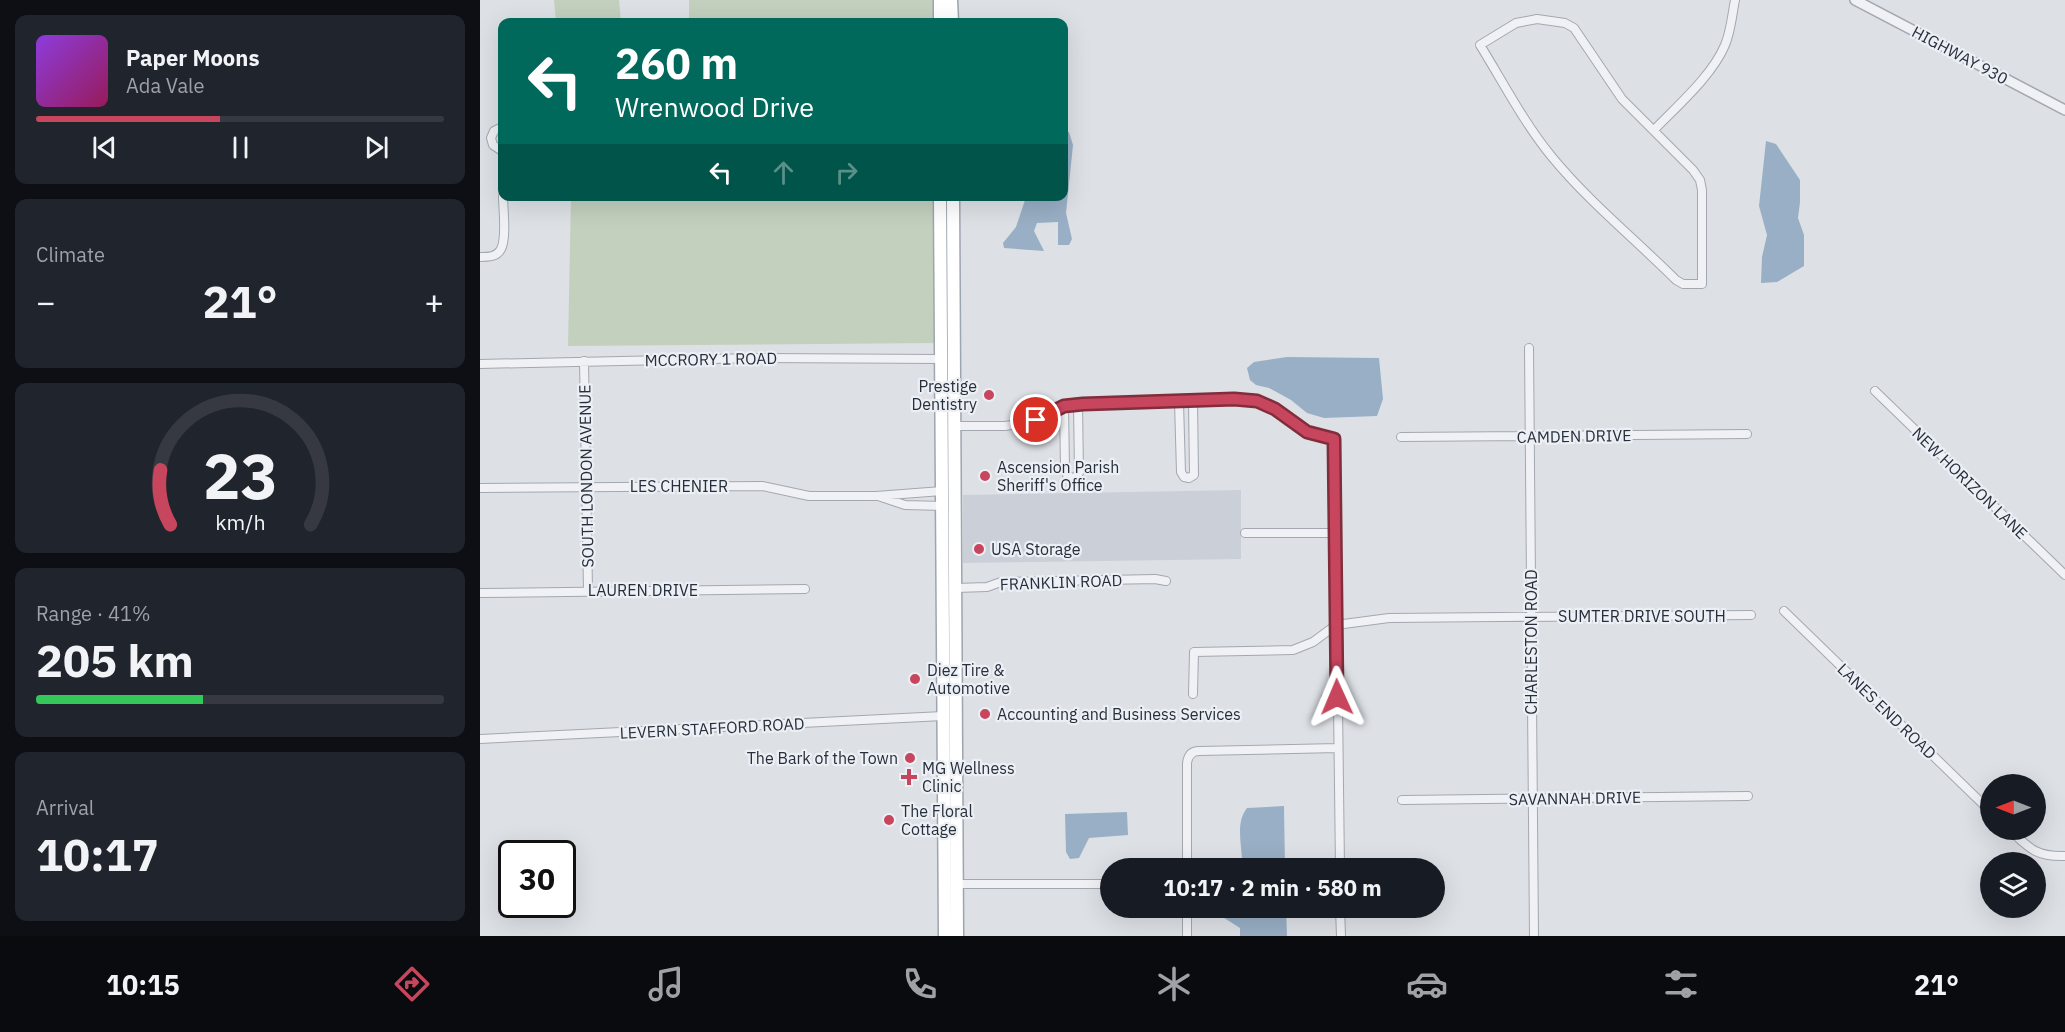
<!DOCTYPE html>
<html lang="en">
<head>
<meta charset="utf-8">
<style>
  body { margin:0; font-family:"IBM Plex Sans",sans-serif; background:#20242c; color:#f1f3f6; height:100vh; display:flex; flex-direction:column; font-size:22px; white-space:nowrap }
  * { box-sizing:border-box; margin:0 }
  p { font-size:20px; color:#9ea1a6 }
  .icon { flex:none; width:33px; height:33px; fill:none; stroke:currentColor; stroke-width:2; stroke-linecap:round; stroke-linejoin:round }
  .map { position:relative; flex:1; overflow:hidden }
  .side { display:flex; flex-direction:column; gap:15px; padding:15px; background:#0d0f14; width:480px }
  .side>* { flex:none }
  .guide { position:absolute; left:18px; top:18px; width:570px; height:183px; border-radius:12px; box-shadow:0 6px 24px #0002; background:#00695c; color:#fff; overflow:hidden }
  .needle { width:39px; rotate:270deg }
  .controls { position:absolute; left:1500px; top:774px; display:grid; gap:12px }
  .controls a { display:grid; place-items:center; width:66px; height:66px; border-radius:50%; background:#171b24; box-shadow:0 6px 24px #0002; font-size:30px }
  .speed { position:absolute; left:18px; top:840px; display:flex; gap:12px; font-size:30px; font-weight:700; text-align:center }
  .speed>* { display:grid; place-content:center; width:78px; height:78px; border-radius:50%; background:#171b24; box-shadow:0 6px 24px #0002; line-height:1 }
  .speed .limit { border:3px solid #111; border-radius:9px; background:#fff; color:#111 }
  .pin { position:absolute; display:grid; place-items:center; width:51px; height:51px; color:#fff; margin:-26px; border:3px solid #fff; border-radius:50%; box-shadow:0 2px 6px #0007 }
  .me { position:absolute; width:66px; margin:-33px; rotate:359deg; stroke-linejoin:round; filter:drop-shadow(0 0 4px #0008) }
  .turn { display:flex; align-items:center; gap:21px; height:126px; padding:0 18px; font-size:27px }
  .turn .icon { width:78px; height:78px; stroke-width:2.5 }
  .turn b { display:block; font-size:42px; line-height:51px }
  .lanes { display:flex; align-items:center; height:57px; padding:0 18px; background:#0003; justify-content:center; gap:30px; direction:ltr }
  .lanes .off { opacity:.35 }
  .big { font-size:45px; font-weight:700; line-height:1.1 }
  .side .card { flex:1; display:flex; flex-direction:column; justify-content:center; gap:9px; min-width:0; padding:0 21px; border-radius:12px; background:#20242c }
  .side .dial { align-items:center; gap:0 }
  .dial svg { height:156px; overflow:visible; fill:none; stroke:#363941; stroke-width:7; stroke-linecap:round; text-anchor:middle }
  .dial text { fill:#f1f3f6; stroke:none }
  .song { display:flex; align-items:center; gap:18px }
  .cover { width:72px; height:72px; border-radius:9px; background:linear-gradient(135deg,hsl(270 70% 55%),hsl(330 70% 35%)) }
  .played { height:6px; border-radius:3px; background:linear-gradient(90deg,#c7455d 45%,#363941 45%) }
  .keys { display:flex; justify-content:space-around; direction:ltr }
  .heat { display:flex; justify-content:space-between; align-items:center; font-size:33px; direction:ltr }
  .charge { height:9px; border-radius:4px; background:linear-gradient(90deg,#34c759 41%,#363941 0) }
  .trip { position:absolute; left:620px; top:858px; width:345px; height:60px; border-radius:30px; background:#171b24; box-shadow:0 6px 24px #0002; font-weight:700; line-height:60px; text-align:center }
  .tabs { display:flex; height:96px; justify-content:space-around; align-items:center; background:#090b0e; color:#9ea1a6 }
  .tabs .icon { width:42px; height:42px }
  .tabs .active { color:#c7455d }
  .tabs b { font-size:27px; color:#f1f3f6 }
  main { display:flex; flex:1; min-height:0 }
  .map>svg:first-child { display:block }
  .built { fill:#cbd0d8 }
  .green { fill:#c3d0be }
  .water { fill:#99afc5 }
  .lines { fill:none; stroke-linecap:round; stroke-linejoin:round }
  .minor-casing { stroke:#a3a8b0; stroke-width:10 }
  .tertiary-casing { stroke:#a3a8b0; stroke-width:12 }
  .primary-casing { stroke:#9da5b1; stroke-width:15 }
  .minor { stroke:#eff1f5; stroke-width:8 }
  .tertiary { stroke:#eff1f5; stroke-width:9 }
  .primary { stroke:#fff; stroke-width:12 }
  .route-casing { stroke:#812d3c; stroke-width:15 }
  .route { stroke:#c7455d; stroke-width:10 }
  .poi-dot { fill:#c7455d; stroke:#eceff4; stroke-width:2 }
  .labels { text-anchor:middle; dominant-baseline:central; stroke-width:4.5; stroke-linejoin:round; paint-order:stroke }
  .street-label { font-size:16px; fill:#272f3c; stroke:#eceff4 }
  .poi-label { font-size:16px; fill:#272f3c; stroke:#eceff4; text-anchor:start }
</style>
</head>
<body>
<main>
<section class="side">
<div class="card">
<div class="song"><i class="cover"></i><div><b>Paper Moons</b><p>Ada Vale</p></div></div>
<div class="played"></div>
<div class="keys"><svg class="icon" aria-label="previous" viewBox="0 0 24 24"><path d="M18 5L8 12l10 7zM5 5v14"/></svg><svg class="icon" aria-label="pause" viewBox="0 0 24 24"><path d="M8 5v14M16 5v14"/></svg><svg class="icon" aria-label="next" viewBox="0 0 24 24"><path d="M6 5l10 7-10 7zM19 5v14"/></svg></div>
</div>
<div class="card"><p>Climate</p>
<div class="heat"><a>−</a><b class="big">21°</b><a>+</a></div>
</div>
<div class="card dial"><svg viewBox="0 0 100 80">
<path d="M14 69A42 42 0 1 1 86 69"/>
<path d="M14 69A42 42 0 0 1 9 41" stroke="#c7455d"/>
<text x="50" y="56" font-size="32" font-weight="700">23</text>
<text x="50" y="72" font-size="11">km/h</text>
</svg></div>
<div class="card"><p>Range · 41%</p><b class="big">205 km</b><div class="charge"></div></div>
<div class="card"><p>Arrival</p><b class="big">10:17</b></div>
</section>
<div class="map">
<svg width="1585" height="936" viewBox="0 0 1585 936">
  <rect width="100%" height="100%" fill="#dde1e6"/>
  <path class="built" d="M 761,490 L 761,559 L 483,563 L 483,495 Z"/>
  <path class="green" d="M 74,0 L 139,0 L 141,22 L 76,22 Z
    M 209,0 L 453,0 L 453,22 L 209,22 Z
    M 91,197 L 455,197 L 455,343 L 88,346 Z"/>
  <path class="water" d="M 584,131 L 589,132 L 593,145 L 586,213 L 592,239 L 589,245 L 578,245 L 578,222 L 557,223 L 554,231 L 564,251 L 524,248 L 523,243 L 536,227 L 546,197 L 584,196 Z
    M 1286,141 L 1296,144 L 1320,180 L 1320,202 L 1318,218 L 1324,235 L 1324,266 L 1297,282 L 1281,283 L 1282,257 L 1287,235 L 1279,206 Z
    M 807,357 L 899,358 L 903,399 L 897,416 L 844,418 L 827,413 L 811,400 L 789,388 L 776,385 L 770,380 L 767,368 L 774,362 Z
    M 804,806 L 805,868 L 743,868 L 749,864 L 762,859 C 761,841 756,822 767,808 Z
    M 647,812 L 648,835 L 609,838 L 599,858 L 590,859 L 586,852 L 585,814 Z
    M 737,908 L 806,908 L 807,936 L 760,936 L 760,928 L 741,916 Z"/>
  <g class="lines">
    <g class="minor-casing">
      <path id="minor" d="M 1057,19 L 1085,23 L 1094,28 L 1142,99 L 1213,170 L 1220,180 L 1222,190 L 1222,284 L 1203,284 L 1196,280 C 1155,239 1109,202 1072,157 C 1044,123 1023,82 1000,45 L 1036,23 Z
        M 22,127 L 14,131 L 11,138 L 13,145 L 22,151
        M 1174,130 C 1197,106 1232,76 1245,45 C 1251,31 1252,15 1255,0
        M 0,257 C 8,257 17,257 21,249 C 27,238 23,209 23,196
        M 1049,348 L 1054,936
        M 104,361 L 108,590
        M 0,364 L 277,358 L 461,359
        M 1395,391 L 1585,575
        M 699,402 L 701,472 L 704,477 L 709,478 L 714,475 L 713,401
        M 584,406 L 585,468 L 587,475 L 594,479 L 599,473 L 598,404
        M 474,426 L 525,426 L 545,423 L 584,406 L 603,404 L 754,399 L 778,401 L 795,409 L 827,432 L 854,439 L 857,697
        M 921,437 L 1267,434
        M 0,488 L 282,486 L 329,496 L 396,496 L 462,491
        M 401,497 L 425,505 L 463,506
        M 765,533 L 856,533
        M 476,588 L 507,587 L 521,582 L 675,579 L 686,581
        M 0,593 L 325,589
        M 1304,611 L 1510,811
        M 713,694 L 714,652 L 813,650 L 833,642 L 856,625 L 909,618 L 1271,615
        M 846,697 L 867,696
        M 858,704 L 860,868
        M 0,739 L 463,716
        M 922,800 L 1268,796
        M 1530,830 C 1549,848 1556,857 1585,856
        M 707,868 L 707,763 C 708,756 711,751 719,751 L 858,748
        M 477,884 L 630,884
        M 707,908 L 707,936
        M 860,908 L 861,936"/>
    </g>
    <g class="tertiary-casing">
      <path id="tertiary" d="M 1375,0 L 1585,110"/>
    </g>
    <g class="primary-casing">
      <path id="primary" d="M 460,0 L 460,22
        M 471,0 L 472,22
        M 460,196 L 465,936
        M 473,196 L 477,936"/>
    </g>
    <use href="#minor" class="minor"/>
    <use href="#tertiary" class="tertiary"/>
    <use href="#primary" class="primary"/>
  </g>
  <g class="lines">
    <g class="route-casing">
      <path id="route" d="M 556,420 L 584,406 L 603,404 L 754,399 L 777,401 L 795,409 L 827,432 L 854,439 L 857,697"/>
    </g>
    <use href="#route" class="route"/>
  </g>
  <g class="poi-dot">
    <circle cx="509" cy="395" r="6"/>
    <circle cx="505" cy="476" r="6"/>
    <circle cx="499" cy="549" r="6"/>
    <circle cx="435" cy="679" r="6"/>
    <circle cx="505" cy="714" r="6"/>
    <circle cx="430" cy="758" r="6"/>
    <path d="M426 768h6v6h6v6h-6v6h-6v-6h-6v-6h6z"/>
    <circle cx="409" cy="820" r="6"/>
  </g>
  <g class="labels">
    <g class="street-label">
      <text transform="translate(1480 55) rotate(28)">HIGHWAY 930</text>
      <text transform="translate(231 359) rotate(-1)">MCCRORY 1 ROAD</text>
      <text transform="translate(1094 436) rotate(-1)">CAMDEN DRIVE</text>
      <text transform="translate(106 476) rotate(-91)">SOUTH LONDON AVENUE</text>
      <text transform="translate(1490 483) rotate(44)">NEW HORIZON LANE</text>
      <text x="199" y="486">LES CHENIER</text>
      <text transform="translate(581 582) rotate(-2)">FRANKLIN ROAD</text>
      <text x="163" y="590">LAUREN DRIVE</text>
      <text x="1162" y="616">SUMTER DRIVE SOUTH</text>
      <text transform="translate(1051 642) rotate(-90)">CHARLESTON ROAD</text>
      <text transform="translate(1407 711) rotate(44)">LANES END ROAD</text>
      <text transform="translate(232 728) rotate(-3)">LEVERN STAFFORD ROAD</text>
      <text transform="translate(1095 798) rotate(-1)">SAVANNAH DRIVE</text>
    </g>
    <g class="poi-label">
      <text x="497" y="386" text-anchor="end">Prestige<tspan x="497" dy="18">Dentistry</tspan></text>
      <text x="517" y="467">Ascension Parish<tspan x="517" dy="18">Sheriff's Office</tspan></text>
      <text x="511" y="549">USA Storage</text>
      <text x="447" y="670">Diez Tire &amp;<tspan x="447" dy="18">Automotive</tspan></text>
      <text x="517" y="714">Accounting and Business Services</text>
      <text x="418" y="758" text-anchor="end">The Bark of the Town</text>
      <text x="442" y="768">MG Wellness<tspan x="442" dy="18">Clinic</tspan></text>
      <text x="421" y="811">The Floral<tspan x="421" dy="18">Cottage</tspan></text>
    </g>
  </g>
</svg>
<div class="controls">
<a><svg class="needle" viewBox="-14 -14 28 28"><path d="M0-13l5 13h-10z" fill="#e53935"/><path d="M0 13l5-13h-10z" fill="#9ea1a6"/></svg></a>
<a><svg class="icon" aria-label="layers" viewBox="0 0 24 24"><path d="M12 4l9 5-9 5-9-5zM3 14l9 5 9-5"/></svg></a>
</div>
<div class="speed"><div class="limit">30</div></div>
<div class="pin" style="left:556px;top:420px;background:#d93025"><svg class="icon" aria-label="arrive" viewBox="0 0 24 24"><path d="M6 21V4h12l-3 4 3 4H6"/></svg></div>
<svg class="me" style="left:857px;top:697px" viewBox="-20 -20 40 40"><path d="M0-17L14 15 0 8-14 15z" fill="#c7455d" stroke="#fff" stroke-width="4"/></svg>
<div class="trip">10:17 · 2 min · 580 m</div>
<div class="guide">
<div class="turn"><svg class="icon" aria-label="left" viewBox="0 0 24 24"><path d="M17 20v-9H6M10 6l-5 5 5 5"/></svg><div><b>260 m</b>Wrenwood Drive</div></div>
<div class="lanes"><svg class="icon" aria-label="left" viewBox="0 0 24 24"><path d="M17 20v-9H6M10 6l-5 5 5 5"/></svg><svg class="icon off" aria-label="ahead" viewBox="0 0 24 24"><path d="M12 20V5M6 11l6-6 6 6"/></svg><svg class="icon off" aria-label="right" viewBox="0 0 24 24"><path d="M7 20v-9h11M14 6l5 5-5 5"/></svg></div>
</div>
</div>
</main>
<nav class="tabs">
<b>10:15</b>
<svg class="icon active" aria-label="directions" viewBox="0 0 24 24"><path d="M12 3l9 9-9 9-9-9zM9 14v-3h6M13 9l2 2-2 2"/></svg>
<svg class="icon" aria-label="music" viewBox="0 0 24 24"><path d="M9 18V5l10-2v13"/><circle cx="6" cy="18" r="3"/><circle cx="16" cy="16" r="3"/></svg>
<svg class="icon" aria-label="phone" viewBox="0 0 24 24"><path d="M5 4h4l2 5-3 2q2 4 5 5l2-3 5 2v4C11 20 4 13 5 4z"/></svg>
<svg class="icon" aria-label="climate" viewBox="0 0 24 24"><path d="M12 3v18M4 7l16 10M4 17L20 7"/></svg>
<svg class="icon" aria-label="car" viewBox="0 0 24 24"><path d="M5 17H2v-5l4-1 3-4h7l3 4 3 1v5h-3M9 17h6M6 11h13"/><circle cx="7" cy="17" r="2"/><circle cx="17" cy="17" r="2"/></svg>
<svg class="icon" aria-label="filters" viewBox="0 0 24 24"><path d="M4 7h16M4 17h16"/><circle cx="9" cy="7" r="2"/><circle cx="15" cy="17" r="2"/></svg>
<b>21°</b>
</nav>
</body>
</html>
